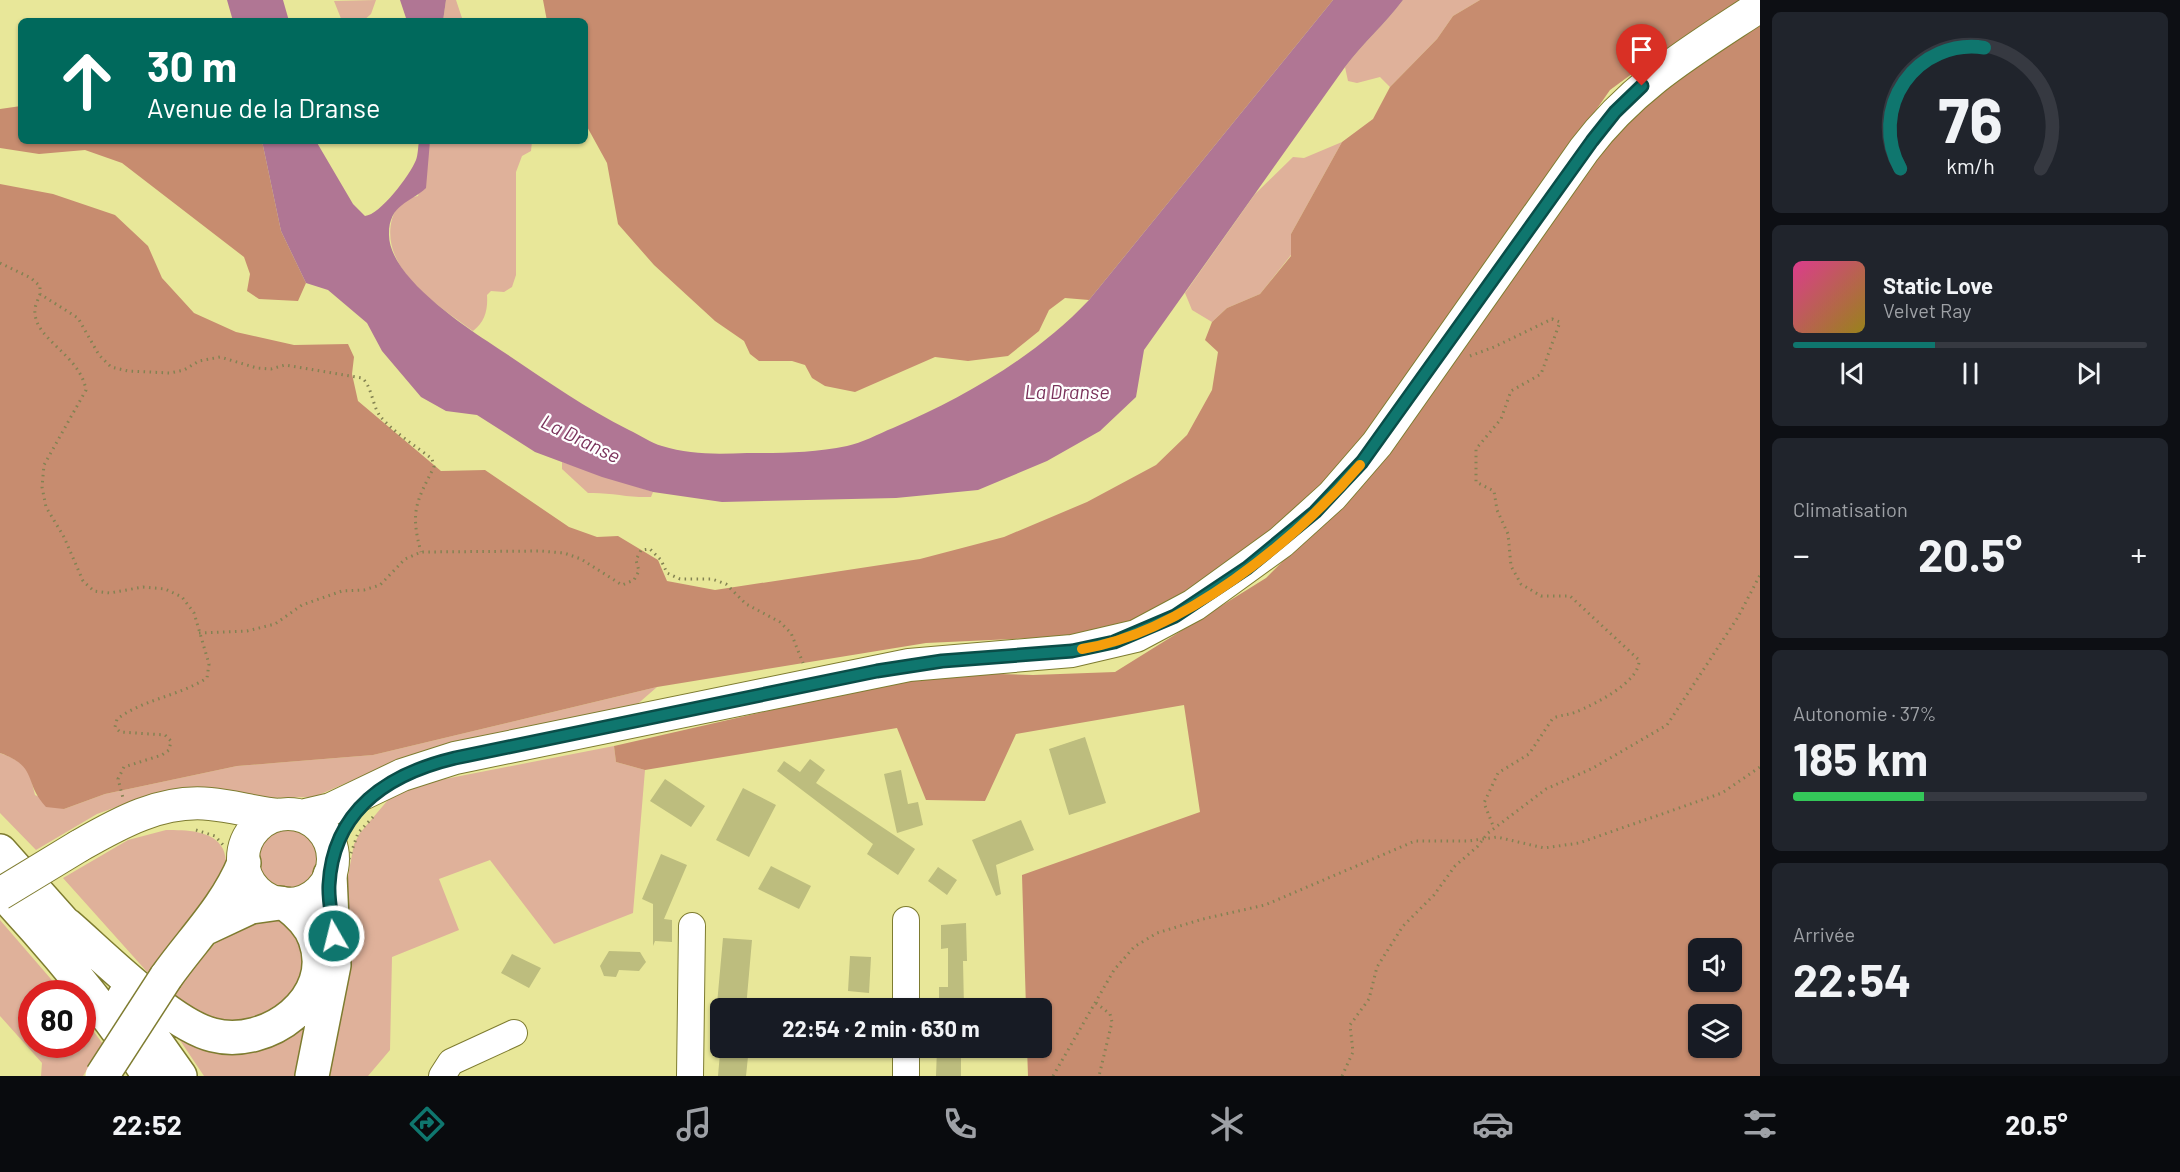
<!DOCTYPE html>
<html lang="fr">
<head>
<meta charset="utf-8">
<style>
  body { margin:0; font-family:Barlow,sans-serif; background:#20242c; color:#f1f3f6; height:100vh; display:flex; flex-direction:column; font-size:22px; white-space:nowrap }
  * { box-sizing:border-box; margin:0 }
  p { font-size:20px; color:#9ea1a6 }
  .icon { flex:none; width:33px; height:33px; fill:none; stroke:currentColor; stroke-width:2; stroke-linecap:round; stroke-linejoin:round }
  .map { position:relative; flex:1; overflow:hidden }
  .drawer { display:flex; flex-direction:column; gap:12px; padding:12px; background:#0d0f14; width:420px }
  .drawer>* { flex:none }
  .top-card { position:absolute; left:18px; top:18px; width:570px; height:126px; border-radius:9px; box-shadow:0 2px 4px #0004; background:#00695c; color:#fff; overflow:hidden }
  .buttons { position:absolute; left:1688px; top:938px; display:grid; gap:12px }
  .buttons a { display:grid; place-items:center; width:54px; height:54px; border-radius:9px; background:#171b24; box-shadow:0 2px 4px #0004; font-size:30px }
  .speed { position:absolute; left:18px; top:980px; display:flex; gap:12px; font-size:30px; font-weight:700; text-align:center }
  .speed>* { display:grid; place-content:center; width:78px; height:78px; border-radius:50%; background:#171b24; box-shadow:0 2px 4px #0004; line-height:1 }
  .speed .limit { border:9px solid #d22; background:#fff; color:#111 }
  .pin { position:absolute; display:grid; place-items:center; width:51px; height:51px; color:#fff; margin:-62px -26px; border-radius:50% 50% 50% 0; rotate:-45deg; box-shadow:0 0 6px #0007 }
  .pin .icon { rotate:45deg }
  .me { position:absolute; width:66px; margin:-33px; rotate:352deg; stroke-linejoin:round; filter:drop-shadow(0 0 4px #0008) }
  .turn { display:flex; align-items:center; gap:21px; height:126px; padding:0 30px; font-size:27px }
  .turn .icon { width:78px; height:78px; stroke-width:2.5 }
  .turn b { display:block; font-size:42px; line-height:51px }
  .big { font-size:45px; font-weight:700; line-height:1.1 }
  .drawer .tile { flex:1; display:flex; flex-direction:column; justify-content:center; gap:9px; min-width:0; padding:0 21px; border-radius:9px; background:#20242c }
  .drawer .dial { align-items:center; gap:0 }
  .dial svg { height:156px; overflow:visible; fill:none; stroke:#363941; stroke-width:7; stroke-linecap:round; text-anchor:middle }
  .dial text { fill:#f1f3f6; stroke:none }
  .song { display:flex; align-items:center; gap:18px }
  .cover { width:72px; height:72px; border-radius:9px; background:linear-gradient(135deg,hsl(330 70% 55%),hsl(50 70% 35%)) }
  .played { height:6px; border-radius:3px; background:linear-gradient(90deg,#0f766e 40%,#363941 40%) }
  .keys { display:flex; justify-content:space-around; direction:ltr }
  .heat { display:flex; justify-content:space-between; align-items:center; font-size:33px; direction:ltr }
  .charge { height:9px; border-radius:4px; background:linear-gradient(90deg,#34c759 37%,#363941 0) }
  .trip { position:absolute; left:710px; top:998px; width:342px; height:60px; border-radius:9px; background:#171b24; box-shadow:0 2px 4px #0004; font-weight:700; line-height:60px; text-align:center }
  .menu { display:flex; height:96px; justify-content:space-around; align-items:center; background:#090b0e; color:#9ea1a6 }
  .menu .icon { width:42px; height:42px }
  .menu .on { color:#0f766e }
  .menu b { font-size:27px; color:#f1f3f6 }
  main { display:flex; flex:1; min-height:0 }
  .map>svg:first-child { display:block }
  .green { fill:#dfb19a }
  .forest { fill:#c78c6f; fill-rule:evenodd }
  .water { fill:#b07694 }
  .building { fill:#bdbd7e }
  .lines { fill:none; stroke-linecap:round; stroke-linejoin:round }
  .minor-casing { stroke:#7e7c30; stroke-width:28 }
  .major-casing { stroke:#7e7c30; stroke-width:34 }
  .highway-casing { stroke:#7e7c30; stroke-width:36 }
  .path { stroke:#838252; stroke-width:3; stroke-dasharray:1.5 4.5; stroke-linecap:butt }
  .minor { stroke:#fff; stroke-width:26 }
  .major { stroke:#fff; stroke-width:32 }
  .highway { stroke:#fff; stroke-width:33 }
  .major-bridge-casing { stroke:#7e7c30; stroke-width:34; stroke-linecap:butt }
  .highway-bridge-casing { stroke:#7e7c30; stroke-width:36; stroke-linecap:butt }
  .major-bridge { stroke:#fff; stroke-width:32 }
  .highway-bridge { stroke:#fff; stroke-width:33 }
  .route-casing { stroke:#0a4d48; stroke-width:15 }
  .route { stroke:#0f766e; stroke-width:10 }
  .slow { stroke:#f59e0b; stroke-width:10 }
  .labels { text-anchor:middle; dominant-baseline:central; stroke-width:4.5; stroke-linejoin:round; paint-order:stroke }
  .water-label { font-size:20px; font-style:italic; fill:#7b335c; stroke:#fff }
</style>
</head>
<body>
<main>
<div class="map">
<svg width="1760" height="1076" viewBox="0 0 1760 1076">
  <rect width="100%" height="100%" fill="#e8e799"/>
  <path class="green" d="M 376,0 L 371,14 L 363,21 L 342,21 L 334,1 Z
    M 446,0 L 456,0 L 463,21 L 443,21 Z
    M 1403,0 L 1480,0 L 1453,16 L 1437,39 L 1390,87 L 1380,77 L 1357,83 L 1348,81 L 1345,67 C 1363,43 1385,24 1403,0 Z
    M 430,141 L 532,141 L 531,151 L 522,156 L 516,172 L 516,275 L 512,287 L 504,292 L 491,291 L 487,295 C 488,310 485,322 473,331 C 439,306 379,269 392,219 C 396,206 405,198 418,196 Z
    M 1342,142 L 1291,234 L 1291,255 L 1260,294 L 1227,308 L 1212,322 L 1192,310 L 1185,293 L 1255,194 L 1293,157 L 1304,158 Z
    M 562,462 L 653,492 L 651,497 C 629,498 610,492 588,493 L 562,469 Z
    M 657,687 L 633,708 L 390,764 L 314,797 L 264,798 L 208,788 L 157,792 L 97,814 L 36,850 L 0,813 L 0,753 C 27,763 29,769 35,795 L 64,809 L 105,794 L 237,766 L 373,755 Z
    M 614,746 L 616,762 L 645,770 L 633,913 L 554,944 L 490,860 L 439,879 L 459,930 L 392,957 L 390,1050 L 368,1076 L 328,1076 L 349,975 L 342,891 L 347,881 L 354,844 L 360,833 L 393,794 L 414,785 Z
    M255 859a33 33 0 1 1 66 0a33 33 0 1 1-66 0Z
    M 166,830 C 185,830 214,830 223,849 C 227,858 226,869 228,878 L 149,974 L 63,878 L 128,840 Z
    M 265,918 L 294,922 L 306,939 C 305,950 304,964 301,976 C 290,1010 247,1030 213,1019 C 198,1015 185,1005 172,996 L 187,975 L 219,939 Z
    M 0,920 L 63,993 L 32,993 L 32,1044 L 82,1044 L 83,1017 L 103,1044 L 83,1076 L 41,1076 L 42,1063 L 0,1016 Z
    M 314,1004 L 305,1076 L 204,1076 L 171,1027 L 185,1033 Z"/>
  <path class="forest" d="M 543,0 L 1333,0 L 1089,300 L 1065,298 L 1049,310 L 1039,331 L 1008,356 L 968,361 L 935,357 L 855,392 L 825,386 L 812,378 L 805,365 L 792,361 L 759,361 L 750,354 L 744,341 L 715,321 L 654,265 L 618,224 L 607,163 L 585,123 L 585,21 L 547,21 Z
    M 1480,0 L 1744,0 L 1663,51 L 1610,90 L 1414,370 L 1361,441 L 1315,493 L 1262,539 L 1179,598 L 1134,621 L 1074,636 L 926,643 L 657,687 L 373,755 L 237,766 L 105,794 L 64,809 L 46,807 C 23,782 39,767 0,753 L 0,184 L 53,194 L 115,215 L 148,246 L 162,278 L 194,313 L 236,332 L 294,345 L 348,344 L 354,357 L 352,374 L 358,401 L 441,471 L 485,470 L 569,527 L 597,537 L 618,536 L 658,560 L 667,581 L 715,590 L 920,559 L 1004,537 L 1087,502 L 1156,465 L 1187,435 L 1212,390 L 1218,352 L 1205,340 L 1212,322 L 1227,308 L 1260,294 L 1291,256 L 1291,234 L 1342,142 L 1373,119 L 1390,87 L 1437,39 L 1453,16 Z
    M 1760,19 L 1760,1076 L 1028,1076 L 1027,1047 L 1041,1047 L 1041,1008 L 1026,1008 L 1022,875 L 1200,812 L 1184,705 L 1016,734 L 985,801 L 926,800 L 897,728 L 645,770 L 616,762 L 614,746 L 886,684 L 960,673 L 1033,675 L 1115,672 L 1266,578 L 1299,545 L 1628,116 ZM 1698,948 L 1731,948 L 1731,981 L 1698,981 ZM 1698,1014 L 1731,1014 L 1731,1047 L 1698,1047 Z
    M 21,106 L 21,141 L 262,141 L 281,231 L 306,283 L 298,301 L 259,299 L 247,291 L 250,274 L 244,257 L 122,163 L 85,150 L 39,154 L 0,148 L 0,109 Z"/>
  <path class="water" d="M 227,0 L 283,0 L 289,21 L 233,21 Z
    M 400,0 L 446,0 L 443,21 L 407,21 Z
    M 1333,0 L 1403,0 C 1385,24 1363,43 1345,67 L 1144,350 L 1136,397 L 1100,431 L 1047,461 L 978,490 L 896,498 L 722,502 L 653,492 L 602,477 L 535,452 L 477,415 L 446,411 L 421,397 L 382,351 L 367,323 L 328,290 L 306,283 L 281,231 L 262,141 L 316,141 L 353,204 L 365,216 C 380,215 410,175 416,160 C 418,155 418,147 419,141 L 430,141 L 426,188 C 410,203 389,204 389,234 C 388,274 457,321 487,341 C 534,372 579,405 629,430 C 640,435 651,443 662,446 C 690,455 718,454 747,453 C 780,453 814,453 847,446 C 862,443 878,434 893,428 C 965,397 1035,357 1089,300 Z"/>
  <path class="building" d="M 1085,737 L 1106,803 L 1069,815 L 1049,749 Z
    M 810,759 L 825,770 L 816,783 L 915,849 L 898,875 L 867,854 L 873,844 L 777,771 L 784,761 L 800,772 Z
    M 901,770 L 908,804 L 918,802 L 923,825 L 897,833 L 884,774 Z
    M 665,779 L 705,806 L 691,827 L 650,801 Z
    M 743,788 L 776,805 L 749,857 L 716,840 Z
    M 1021,820 L 1034,850 L 996,865 L 1001,894 L 996,896 L 972,840 Z
    M 661,854 L 687,865 L 664,919 L 672,920 L 672,942 L 655,941 L 653,946 L 653,904 L 642,899 Z
    M 771,866 L 811,886 L 799,909 L 758,889 Z
    M 938,867 L 957,880 L 947,895 L 928,881 Z
    M 966,923 L 967,961 L 963,961 L 964,1008 L 939,1008 L 939,987 L 948,987 L 948,948 L 941,949 L 941,925 Z
    M 723,938 L 752,940 L 746,1008 L 720,1008 L 717,1004 Z
    M 609,951 L 640,952 L 646,962 L 639,971 L 619,970 L 616,977 L 604,976 L 600,966 Z
    M 512,954 L 541,968 L 529,988 L 501,973 Z
    M 850,956 L 871,957 L 869,993 L 848,991 Z
    M 723,1047 L 749,1047 L 746,1076 L 718,1076 L 720,1053 L 723,1053 Z
    M 937,1048 L 961,1049 L 961,1076 L 936,1076 Z"/>
  <g class="lines">
    <g class="minor-casing">
      <path id="minor" d="M 906,920 L 906,1008
        M 906,1047 L 906,1076
        M 442,1076 L 451,1062 L 514,1033
        M 690,1076 L 692,926"/>
    </g>
    <g class="major-casing">
      <path id="major" d="M243 859a45 45 0 1 1 90 0a45 45 0 1 1-90 0Z
        M 301,816 L 331,809 L 402,775 L 455,758 L 909,665 L 1072,651 L 1136,636 L 1194,605 L 1281,542 L 1332,496 L 1377,444 L 1584,150 C 1634,84 1692,51 1760,6
        M 79,846 C 119,823 162,799 210,804 C 233,806 256,813 279,815"/>
    </g>
    <g class="highway-casing">
      <path id="highway" d="M 0,851 L 81,942
        M 0,890 C 54,948 106,1009 149,1076
        M 67,925 C 103,956 171,1025 213,1035 C 267,1049 337,999 315,939 C 310,924 298,913 286,904
        M 206,928 L 251,907 L 280,903
        M 166,977 C 193,939 226,907 244,863
        M 124,997 L 180,1076
        M 312,1076 L 334,965 L 330,875"/>
    </g>
    <path class="path" d="M 0,263 L 31,278 L 40,286 L 40,294 L 78,318 L 99,355 L 111,367 L 128,371 L 170,373 L 184,370 L 199,361 L 220,357 L 257,368 L 271,369 L 285,365 L 362,378 C 372,386 372,405 380,416 C 393,432 416,446 432,459 L 434,467 C 416,502 410,512 421,552
      M 40,294 C 38,300 34,307 35,313 C 36,340 80,355 86,390 L 44,465 L 42,487 L 46,507 L 64,537 L 83,581 L 94,591 L 110,593 L 143,587 L 165,589 L 182,597 L 194,613 L 209,664 L 207,678 C 179,696 144,699 117,719 L 115,727 L 120,732 L 165,735 L 171,741 L 169,750 L 162,755 L 124,767 L 118,779 L 123,798
      M 1470,356 L 1494,347 L 1552,319 L 1560,322 L 1541,374 L 1511,391 L 1501,419 L 1476,449 L 1476,482 L 1494,491 L 1497,510 L 1508,534 L 1511,566 L 1521,584 L 1541,596 L 1570,596 L 1639,660 C 1640,682 1595,704 1576,712 C 1568,715 1561,715 1553,718 L 1529,754 L 1498,773 L 1484,803 L 1494,828
      M 199,633 L 247,631 L 275,624 L 302,605 L 342,591 L 364,590 L 380,585 L 405,559 L 421,552 L 541,551 L 564,553 L 581,559 L 622,585 L 634,580 L 639,571 L 636,560 L 641,550 L 650,549 L 661,560 L 667,573 L 680,579 L 712,579 L 726,584 L 746,604 L 780,622 L 791,633 L 803,663
      M 196,830 L 215,836 L 225,847
      M 349,859 L 358,833 L 373,817
      M 1096,1003 L 1110,1014 L 1112,1022 L 1099,1076
      M 1053,1076 L 1114,970 L 1134,947 L 1157,933 L 1203,919 L 1265,905 L 1415,841 L 1468,841 L 1497,837 L 1544,848 L 1579,843 L 1722,793 L 1760,767
      M 1342,1076 L 1353,1052 L 1350,1025 L 1369,999 L 1377,967 L 1403,926 L 1434,895 L 1455,866 L 1477,847 L 1488,833 L 1546,789 L 1593,768 L 1667,725 L 1738,617 L 1760,575"/>
    <use href="#minor" class="minor"/>
    <use href="#major" class="major"/>
    <use href="#highway" class="highway"/>
    <g class="major-bridge-casing">
      <path id="major-bridge" d="M 0,894 L 79,846"/>
    </g>
    <g class="highway-bridge-casing">
      <path id="highway-bridge" d="M 102,1076 L 166,977"/>
    </g>
    <use href="#major-bridge" class="major-bridge"/>
    <use href="#highway-bridge" class="highway-bridge"/>
  </g>
  <g class="lines">
    <g class="route-casing">
      <path id="route" d="M 334,936 C 333,920 328,902 329,885 C 333,810 388,774 455,758 L 877,671 L 942,661 L 1072,651 L 1114,642 L 1175,616 L 1247,568 L 1315,512 L 1362,462 L 1592,141 L 1615,112 L 1642,86"/>
    </g>
    <use href="#route" class="route"/>
    <path class="slow" d="M 1082,649 C 1182,633 1295,541 1360,465"/>
  </g>
  <g class="labels">
    <g class="water-label">
      <text x="1067" y="391">La Dranse</text>
      <text transform="translate(581 438) rotate(26)">La Dranse</text>
    </g>
  </g>
</svg>
<div class="buttons">
<a><svg class="icon" aria-label="sound" viewBox="0 0 24 24"><path d="M4 9h4l5-4v14l-5-4H4zM17 9q2 3 0 6"/></svg></a>
<a><svg class="icon" aria-label="layers" viewBox="0 0 24 24"><path d="M12 4l9 5-9 5-9-5zM3 14l9 5 9-5"/></svg></a>
</div>
<div class="speed"><div class="limit">80</div></div>
<div class="pin" style="left:1642px;top:86px;background:#d93025"><svg class="icon" aria-label="arrive" viewBox="0 0 24 24"><path d="M6 21V4h12l-3 4 3 4H6"/></svg></div>
<svg class="me" style="left:334px;top:936px" viewBox="-20 -20 40 40"><circle r="17" fill="#0f766e" stroke="#fff" stroke-width="3"/><path d="M0-11L8 9 0 5-8 9z" fill="#fff"/></svg>
<div class="trip">22:54 · 2 min · 630 m</div>
<div class="top-card">
<div class="turn"><svg class="icon" aria-label="ahead" viewBox="0 0 24 24"><path d="M12 20V5M6 11l6-6 6 6"/></svg><div><b>30 m</b>Avenue de la Dranse</div></div>
</div>
</div>
<section class="drawer">
<div class="tile dial"><svg viewBox="0 0 100 80">
<path d="M14 69A42 42 0 1 1 86 69"/>
<path d="M14 69A42 42 0 0 1 57 7" stroke="#0f766e"/>
<text x="50" y="56" font-size="32" font-weight="700">76</text>
<text x="50" y="72" font-size="11">km/h</text>
</svg></div>
<div class="tile">
<div class="song"><i class="cover"></i><div><b>Static Love</b><p>Velvet Ray</p></div></div>
<div class="played"></div>
<div class="keys"><svg class="icon" aria-label="previous" viewBox="0 0 24 24"><path d="M18 5L8 12l10 7zM5 5v14"/></svg><svg class="icon" aria-label="pause" viewBox="0 0 24 24"><path d="M8 5v14M16 5v14"/></svg><svg class="icon" aria-label="next" viewBox="0 0 24 24"><path d="M6 5l10 7-10 7zM19 5v14"/></svg></div>
</div>
<div class="tile"><p>Climatisation</p>
<div class="heat"><a>−</a><b class="big">20.5°</b><a>+</a></div>
</div>
<div class="tile"><p>Autonomie · 37%</p><b class="big">185 km</b><div class="charge"></div></div>
<div class="tile"><p>Arrivée</p><b class="big">22:54</b></div>
</section>
</main>
<nav class="menu">
<b>22:52</b>
<svg class="icon on" aria-label="directions" viewBox="0 0 24 24"><path d="M12 3l9 9-9 9-9-9zM9 14v-3h6M13 9l2 2-2 2"/></svg>
<svg class="icon" aria-label="music" viewBox="0 0 24 24"><path d="M9 18V5l10-2v13"/><circle cx="6" cy="18" r="3"/><circle cx="16" cy="16" r="3"/></svg>
<svg class="icon" aria-label="phone" viewBox="0 0 24 24"><path d="M5 4h4l2 5-3 2q2 4 5 5l2-3 5 2v4C11 20 4 13 5 4z"/></svg>
<svg class="icon" aria-label="climate" viewBox="0 0 24 24"><path d="M12 3v18M4 7l16 10M4 17L20 7"/></svg>
<svg class="icon" aria-label="car" viewBox="0 0 24 24"><path d="M5 17H2v-5l4-1 3-4h7l3 4 3 1v5h-3M9 17h6M6 11h13"/><circle cx="7" cy="17" r="2"/><circle cx="17" cy="17" r="2"/></svg>
<svg class="icon" aria-label="filters" viewBox="0 0 24 24"><path d="M4 7h16M4 17h16"/><circle cx="9" cy="7" r="2"/><circle cx="15" cy="17" r="2"/></svg>
<b>20.5°</b>
</nav>
</body>
</html>
